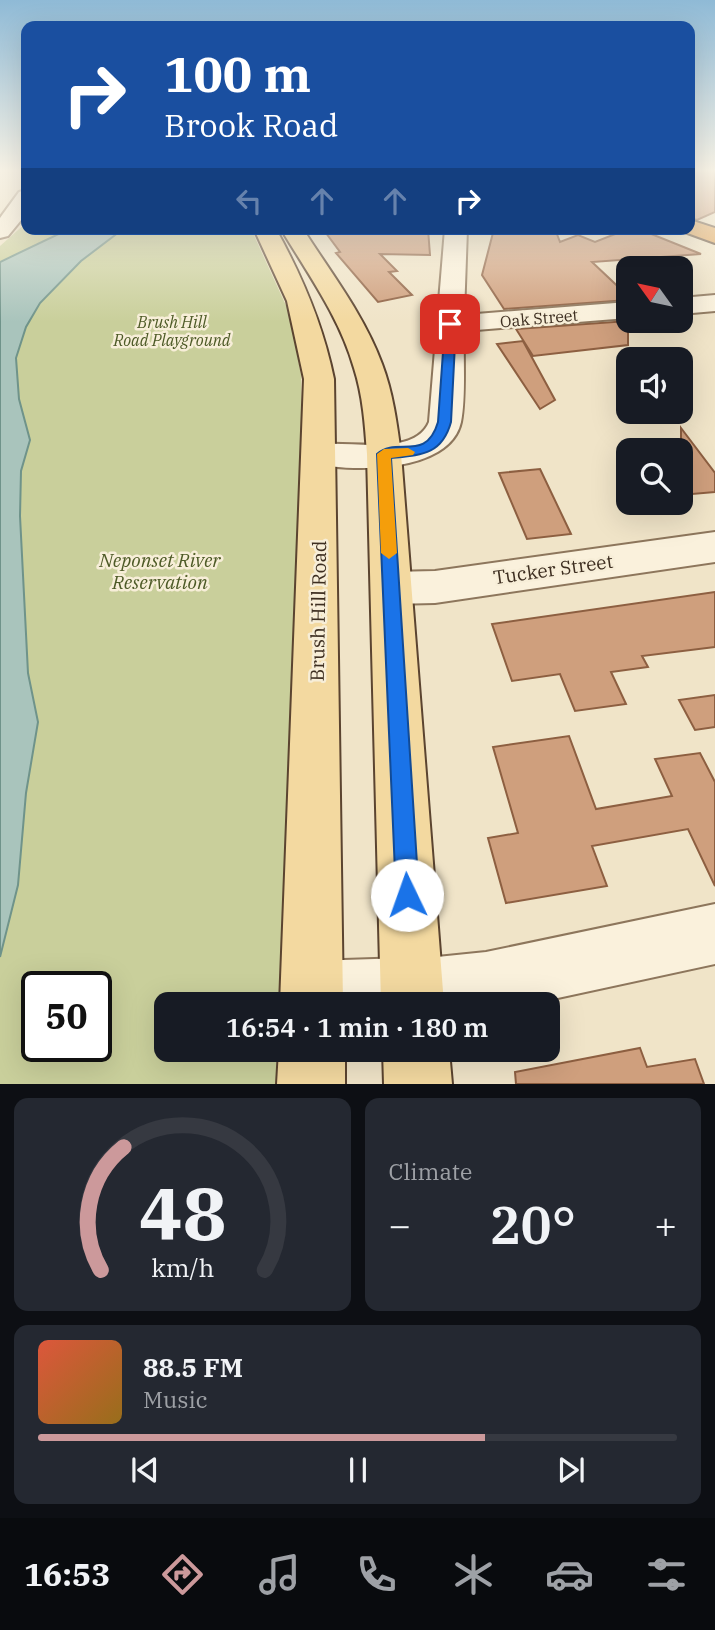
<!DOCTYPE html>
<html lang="en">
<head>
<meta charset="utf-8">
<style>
  body { margin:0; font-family:"IBM Plex Serif",serif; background:#242831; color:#f1f3f6; height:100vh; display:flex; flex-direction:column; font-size:26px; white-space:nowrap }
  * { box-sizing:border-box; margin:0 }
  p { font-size:23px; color:#9ea1a6 }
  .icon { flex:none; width:38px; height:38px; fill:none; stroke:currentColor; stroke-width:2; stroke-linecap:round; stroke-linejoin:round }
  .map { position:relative; height:1084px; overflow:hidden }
  .side { display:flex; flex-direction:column; gap:14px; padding:14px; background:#0d0f14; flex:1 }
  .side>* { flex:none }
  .top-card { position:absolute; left:21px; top:21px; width:674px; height:214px; border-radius:14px; box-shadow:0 7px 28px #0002; background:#1a4fa0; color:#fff; overflow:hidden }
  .needle { width:46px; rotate:303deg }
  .buttons { position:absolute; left:616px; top:256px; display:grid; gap:14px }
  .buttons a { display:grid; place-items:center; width:77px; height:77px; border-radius:14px; background:#171b24; box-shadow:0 7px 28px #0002; font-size:35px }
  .speed { position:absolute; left:21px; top:971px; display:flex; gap:14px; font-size:35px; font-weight:700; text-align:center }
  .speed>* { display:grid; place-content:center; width:91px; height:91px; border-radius:50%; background:#171b24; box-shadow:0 7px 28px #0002; line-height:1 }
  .speed .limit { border:4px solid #111; border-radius:10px; background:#fff; color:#111 }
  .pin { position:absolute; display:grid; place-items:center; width:60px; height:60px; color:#fff; margin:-30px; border-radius:14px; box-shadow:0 4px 10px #0006 }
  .me { position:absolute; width:77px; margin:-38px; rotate:357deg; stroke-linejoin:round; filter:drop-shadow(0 0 5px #0008) }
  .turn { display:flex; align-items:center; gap:24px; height:147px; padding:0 28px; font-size:32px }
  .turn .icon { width:91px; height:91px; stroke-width:2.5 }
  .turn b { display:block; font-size:49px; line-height:60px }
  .lanes { display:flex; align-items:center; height:66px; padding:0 28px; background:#0003; justify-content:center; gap:35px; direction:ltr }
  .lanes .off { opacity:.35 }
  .big { font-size:52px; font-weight:600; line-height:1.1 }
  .side .widget { flex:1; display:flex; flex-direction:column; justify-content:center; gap:10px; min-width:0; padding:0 24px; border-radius:14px; background:#242831 }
  .side .dial { align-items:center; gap:0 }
  .dial svg { height:182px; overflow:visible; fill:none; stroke:#363941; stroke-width:7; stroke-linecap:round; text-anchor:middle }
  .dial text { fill:#f1f3f6; stroke:none }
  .song { display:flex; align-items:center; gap:21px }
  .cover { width:84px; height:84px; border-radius:10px; background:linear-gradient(135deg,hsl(10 70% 55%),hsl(40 70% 35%)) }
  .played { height:7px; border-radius:4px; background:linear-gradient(90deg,#cc999b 70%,#363941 70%) }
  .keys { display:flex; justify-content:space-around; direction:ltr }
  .heat { display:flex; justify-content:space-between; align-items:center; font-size:38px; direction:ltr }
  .side .tiles { flex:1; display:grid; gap:14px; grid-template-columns:1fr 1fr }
  .widget:last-child { grid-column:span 2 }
  .trip { position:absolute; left:154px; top:992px; width:406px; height:70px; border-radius:14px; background:#171b24; box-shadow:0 7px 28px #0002; font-weight:600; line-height:70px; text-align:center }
  .tab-bar { display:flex; height:112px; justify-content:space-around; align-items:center; background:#090b0e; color:#9ea1a6 }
  .tab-bar .icon { width:49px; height:49px }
  .tab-bar .current { color:#cc999b }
  .tab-bar b { font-size:32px; color:#f1f3f6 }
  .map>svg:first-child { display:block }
  .green { fill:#c9cf9b; fill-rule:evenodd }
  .water { fill:#a9c4bc; stroke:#6f938a; stroke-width:2 }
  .building { fill:#cf9f7d; stroke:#8d5f41; stroke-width:2 }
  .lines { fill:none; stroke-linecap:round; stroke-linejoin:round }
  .minor-casing { stroke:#8d765c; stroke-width:4 }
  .major-casing { stroke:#5b4430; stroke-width:4 }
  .highway-casing { stroke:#5b4430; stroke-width:4 }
  .minor { fill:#faf1dc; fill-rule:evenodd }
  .major { fill:#f3d9a0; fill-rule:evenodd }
  .highway { fill:#e0a458; fill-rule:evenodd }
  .route { fill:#1a73e8; stroke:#114b97; stroke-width:2 }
  .slow { fill:#f59e0b }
  .labels { text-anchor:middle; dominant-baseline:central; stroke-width:5; stroke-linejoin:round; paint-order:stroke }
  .far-street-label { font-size:16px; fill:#3d2e20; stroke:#f7eed8 }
  .far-park-label { font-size:16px; font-style:italic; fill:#4d5a26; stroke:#f7eed8 }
  .park-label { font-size:19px; font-style:italic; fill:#4d5a26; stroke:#f7eed8 }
  .street-label { font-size:19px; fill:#3d2e20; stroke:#f7eed8 }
</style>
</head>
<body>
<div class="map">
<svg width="715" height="1084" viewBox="0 0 715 1084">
  <rect width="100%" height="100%" fill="#f0e4c8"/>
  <path class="green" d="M 26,223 L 26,229 L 69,229 L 0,262 L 0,246 Z
    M 123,229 L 251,229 L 289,312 L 301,375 L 302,424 L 279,1004 L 166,1004 L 166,1050 L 277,1050 L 276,1084 L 0,1084 L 0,957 L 18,885 L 26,793 L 38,722 L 28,673 L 20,516 L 21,471 L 30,440 L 19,399 L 16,358 L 26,327 L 40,303 L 81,261 ZM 37,987 L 96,987 L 96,1046 L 37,1046 Z"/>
  <path class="water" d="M 69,229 L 123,229 L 81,261 L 40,303 L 26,327 L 16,358 L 19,399 L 30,440 L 21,471 L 20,516 L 28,673 L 38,722 L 26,793 L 18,885 L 0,957 L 0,262 Z"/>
  <path class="building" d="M 690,170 L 715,170 L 715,212 L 697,220 L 690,218 Z
    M 323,229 L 428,229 L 430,255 L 380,254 L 397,271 L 389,272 L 412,295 L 378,302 L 336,253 L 340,252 Z
    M 494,229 L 555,229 L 560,242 L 578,235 L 595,242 L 628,229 L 639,229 L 701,254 L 592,262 L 628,296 L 628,300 L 504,309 L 482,275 Z
    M 628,321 L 628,345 L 533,356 L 516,329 Z
    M 523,341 L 555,400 L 540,409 L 497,344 Z
    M 681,428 L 715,473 L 715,492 L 681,495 Z
    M 540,469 L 571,534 L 527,539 L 499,473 Z
    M 715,592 L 715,647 L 642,656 L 648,667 L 611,672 L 626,704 L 575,711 L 560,674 L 512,681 L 492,624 Z
    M 715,695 L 715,727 L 695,730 L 679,700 Z
    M 569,736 L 596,809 L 672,796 L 655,759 L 700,753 L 715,782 L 715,886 L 688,829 L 592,846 L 607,886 L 506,903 L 488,838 L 518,833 L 493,747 Z
    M 640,1048 L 647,1067 L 695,1059 L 704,1084 L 516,1084 L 515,1072 Z"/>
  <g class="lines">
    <g class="minor-casing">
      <path id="minor" d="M 26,190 L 26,214 L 8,236 L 0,238 L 0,218 L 19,192 Z
        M 445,229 L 467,229 L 464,315 L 628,302 L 628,318 L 464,331 C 463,358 466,397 461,422 C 450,474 348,473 308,462 L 303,454 L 308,446 C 341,437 413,460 429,422 Z
        M 715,295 L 715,311 L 681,314 L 681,298 Z
        M 715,532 L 715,562 L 435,603 L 391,604 L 377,599 L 371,588 L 377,577 L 391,572 L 435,571 Z
        M 715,904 L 715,964 L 530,1004 L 286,1004 L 281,992 L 290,970 L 312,961 L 437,957 L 486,952 Z"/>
    </g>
    <g class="major-casing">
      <path id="major" d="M 254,229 L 276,229 C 303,278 323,325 334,379 L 343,1004 L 280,1004 L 304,379 L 287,301 Z
        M 281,229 L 303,229 C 331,273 364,315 382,364 C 393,393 397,424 401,454 L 444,1004 L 381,1004 L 367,454 C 365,425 363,396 354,368 C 340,318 308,274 281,229 Z
        M 279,1050 L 345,1050 L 345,1084 L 277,1084 Z
        M 383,1050 L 449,1050 L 452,1084 L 384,1084 Z"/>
    </g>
    <g class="highway-casing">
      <path id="highway" d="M 690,220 L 715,228 L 715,243 L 682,231 L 690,229 Z"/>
    </g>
    <use href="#minor" class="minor"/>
    <use href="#major" class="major"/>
    <use href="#highway" class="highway"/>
  </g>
  <linearGradient id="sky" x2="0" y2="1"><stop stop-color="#8fbad6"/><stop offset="0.53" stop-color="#f8f3e6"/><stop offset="1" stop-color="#f8f3e6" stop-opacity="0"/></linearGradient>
  <rect width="715" height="322" fill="url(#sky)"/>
  <path class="route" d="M 450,321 L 456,324 L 451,422 C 442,455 421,455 391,458 L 419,895 L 416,904 L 407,907 L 399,904 L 396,895 L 377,454 C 397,436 426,463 438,422 L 445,324 Z"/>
  <path class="slow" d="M 408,448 L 415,452 L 413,455 L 391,458 L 397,553 L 389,559 L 381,553 L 377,454 L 384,449 Z"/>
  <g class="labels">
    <g class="far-street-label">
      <text transform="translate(539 318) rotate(-5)">Oak Street</text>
    </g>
    <g class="far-park-label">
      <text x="172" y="322">Brush Hill<tspan x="172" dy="18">Road Playground</tspan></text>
    </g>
    <g class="park-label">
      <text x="160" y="560">Neponset River<tspan x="160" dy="22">Reservation</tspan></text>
    </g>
    <g class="street-label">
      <text transform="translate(553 569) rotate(-8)">Tucker Street</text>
      <text transform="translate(318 611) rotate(-89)">Brush Hill Road</text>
    </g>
  </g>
</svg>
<div class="buttons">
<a><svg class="needle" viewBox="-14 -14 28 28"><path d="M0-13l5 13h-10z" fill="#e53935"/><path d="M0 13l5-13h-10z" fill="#9ea1a6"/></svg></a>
<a><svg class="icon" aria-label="sound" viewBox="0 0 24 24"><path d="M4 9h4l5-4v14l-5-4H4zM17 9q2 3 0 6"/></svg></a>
<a><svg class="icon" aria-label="search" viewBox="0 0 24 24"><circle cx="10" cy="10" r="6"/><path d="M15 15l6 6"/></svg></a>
</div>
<div class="speed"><div class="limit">50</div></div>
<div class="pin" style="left:450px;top:324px;background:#d93025"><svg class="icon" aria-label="arrive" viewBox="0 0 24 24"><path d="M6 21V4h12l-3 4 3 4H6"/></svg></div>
<svg class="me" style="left:407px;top:895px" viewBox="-20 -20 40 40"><circle r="19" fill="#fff"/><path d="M0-13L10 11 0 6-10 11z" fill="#1a73e8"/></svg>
<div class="trip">16:54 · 1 min · 180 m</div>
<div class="top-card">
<div class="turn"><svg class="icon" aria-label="right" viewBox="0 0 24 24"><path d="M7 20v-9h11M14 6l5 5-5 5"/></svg><div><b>100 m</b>Brook Road</div></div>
<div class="lanes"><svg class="icon off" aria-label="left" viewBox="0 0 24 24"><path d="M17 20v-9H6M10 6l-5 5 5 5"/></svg><svg class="icon off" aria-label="ahead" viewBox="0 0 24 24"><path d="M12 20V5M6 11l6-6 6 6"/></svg><svg class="icon off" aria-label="ahead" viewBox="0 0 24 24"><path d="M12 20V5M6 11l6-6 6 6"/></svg><svg class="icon" aria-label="right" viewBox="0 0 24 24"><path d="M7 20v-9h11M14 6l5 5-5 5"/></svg></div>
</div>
</div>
<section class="side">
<div class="tiles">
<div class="widget dial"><svg viewBox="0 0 100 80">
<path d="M14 69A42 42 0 1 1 86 69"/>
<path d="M14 69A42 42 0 0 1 24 15" stroke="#cc999b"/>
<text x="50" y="56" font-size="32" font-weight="700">48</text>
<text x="50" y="72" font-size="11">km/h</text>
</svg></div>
<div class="widget"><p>Climate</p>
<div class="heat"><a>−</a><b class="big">20°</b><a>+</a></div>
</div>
<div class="widget">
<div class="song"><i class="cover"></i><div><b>88.5 FM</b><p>Music</p></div></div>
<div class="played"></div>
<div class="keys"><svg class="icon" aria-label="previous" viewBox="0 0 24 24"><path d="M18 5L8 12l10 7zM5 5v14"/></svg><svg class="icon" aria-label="pause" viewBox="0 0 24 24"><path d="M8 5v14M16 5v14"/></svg><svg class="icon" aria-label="next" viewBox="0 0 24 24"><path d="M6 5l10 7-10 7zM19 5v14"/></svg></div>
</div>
</div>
</section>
<nav class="tab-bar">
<b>16:53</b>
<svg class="icon current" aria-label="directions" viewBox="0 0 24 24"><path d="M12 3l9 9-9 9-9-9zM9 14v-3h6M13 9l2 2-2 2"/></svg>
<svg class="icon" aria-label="music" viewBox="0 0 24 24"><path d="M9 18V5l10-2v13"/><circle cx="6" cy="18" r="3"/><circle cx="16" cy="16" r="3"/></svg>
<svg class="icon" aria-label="phone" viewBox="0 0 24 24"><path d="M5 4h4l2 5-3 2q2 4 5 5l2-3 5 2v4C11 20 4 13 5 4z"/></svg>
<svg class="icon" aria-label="climate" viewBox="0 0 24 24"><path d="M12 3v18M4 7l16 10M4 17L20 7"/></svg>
<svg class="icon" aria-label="car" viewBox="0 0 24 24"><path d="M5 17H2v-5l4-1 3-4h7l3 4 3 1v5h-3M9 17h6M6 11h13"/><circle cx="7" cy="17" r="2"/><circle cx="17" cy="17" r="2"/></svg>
<svg class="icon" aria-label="filters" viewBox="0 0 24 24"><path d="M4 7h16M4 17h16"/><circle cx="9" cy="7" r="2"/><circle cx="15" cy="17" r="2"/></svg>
</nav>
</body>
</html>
